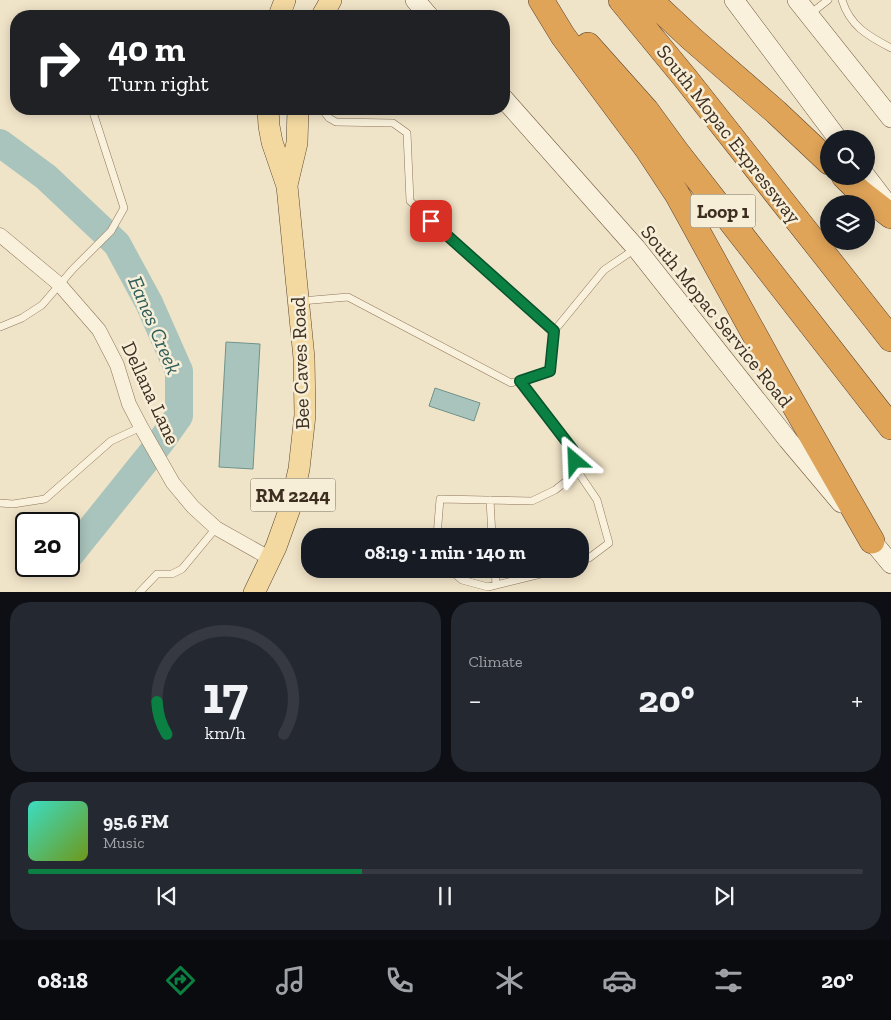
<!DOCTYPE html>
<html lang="en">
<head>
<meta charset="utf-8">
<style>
  body { margin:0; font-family:"Zilla Slab",serif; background:#242831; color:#f1f3f6; height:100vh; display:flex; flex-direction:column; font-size:19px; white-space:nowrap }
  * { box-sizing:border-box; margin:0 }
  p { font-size:16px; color:#9ea1a6 }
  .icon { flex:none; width:28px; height:28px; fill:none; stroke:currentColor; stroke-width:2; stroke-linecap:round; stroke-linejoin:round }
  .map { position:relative; height:592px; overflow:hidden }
  .sheet { display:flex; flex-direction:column; gap:10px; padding:10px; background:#0d0f14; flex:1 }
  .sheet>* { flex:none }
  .banner { position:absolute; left:10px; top:10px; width:500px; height:105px; border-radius:20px; box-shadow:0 2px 12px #0003; background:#202124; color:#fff; overflow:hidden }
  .buttons { position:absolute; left:820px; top:130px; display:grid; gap:10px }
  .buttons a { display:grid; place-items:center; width:55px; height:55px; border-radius:50%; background:#171b24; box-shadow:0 2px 12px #0003; font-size:25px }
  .speed { position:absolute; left:15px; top:512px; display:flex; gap:10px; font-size:25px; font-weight:700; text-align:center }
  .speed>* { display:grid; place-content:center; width:65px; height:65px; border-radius:50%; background:#171b24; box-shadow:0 2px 12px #0003; line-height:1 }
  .speed .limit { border:2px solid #111; border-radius:8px; background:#fff; color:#111 }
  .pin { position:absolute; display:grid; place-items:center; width:42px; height:42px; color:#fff; margin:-21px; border-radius:10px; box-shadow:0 2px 8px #0006 }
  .me { position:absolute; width:55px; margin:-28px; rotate:334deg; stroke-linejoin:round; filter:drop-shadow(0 0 4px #0008) }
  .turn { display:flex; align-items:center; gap:18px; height:105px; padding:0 15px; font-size:22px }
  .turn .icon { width:65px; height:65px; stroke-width:2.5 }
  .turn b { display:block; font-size:35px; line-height:42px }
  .big { font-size:38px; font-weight:700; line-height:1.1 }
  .sheet .card { flex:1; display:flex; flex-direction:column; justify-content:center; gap:8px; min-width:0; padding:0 18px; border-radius:20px; background:#242831 }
  .sheet .dial { align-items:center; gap:0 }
  .dial svg { height:130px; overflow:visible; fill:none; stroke:#363941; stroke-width:7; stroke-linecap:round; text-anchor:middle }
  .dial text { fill:#f1f3f6; stroke:none }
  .song { display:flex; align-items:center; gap:15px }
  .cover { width:60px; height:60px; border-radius:8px; background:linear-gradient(135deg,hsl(170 70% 55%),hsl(80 70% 35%)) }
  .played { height:5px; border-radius:2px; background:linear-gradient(90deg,#0b8043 40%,#363941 40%) }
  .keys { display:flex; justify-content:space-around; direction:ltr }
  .heat { display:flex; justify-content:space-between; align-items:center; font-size:28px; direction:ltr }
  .sheet .tiles { flex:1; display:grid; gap:10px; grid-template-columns:1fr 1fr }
  .card:last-child { grid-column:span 2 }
  .trip { position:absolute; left:301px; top:528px; width:288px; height:50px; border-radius:20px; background:#171b24; box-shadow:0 2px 12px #0003; font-weight:700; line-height:50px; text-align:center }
  .tabs { display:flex; height:80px; justify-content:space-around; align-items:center; background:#090b0e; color:#9ea1a6 }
  .tabs .icon { width:35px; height:35px }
  .tabs .current { color:#0b8043 }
  .tabs b { font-size:22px; color:#f1f3f6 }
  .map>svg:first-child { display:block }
  .water { fill:#a9c4bc; stroke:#6f938a }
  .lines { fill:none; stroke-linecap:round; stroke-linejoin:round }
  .river { stroke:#a9c4bc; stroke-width:28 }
  .lane-casing { stroke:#8d765c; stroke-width:8 }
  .street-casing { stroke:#8d765c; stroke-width:15 }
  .secondary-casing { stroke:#6f573f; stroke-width:20 }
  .primary-casing { stroke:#5b4430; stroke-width:22 }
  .highway-casing { stroke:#5b4430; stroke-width:26 }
  .lane { stroke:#faf1dc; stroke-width:7 }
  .street { stroke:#faf1dc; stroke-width:14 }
  .secondary { stroke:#faf1dc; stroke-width:19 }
  .primary { stroke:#f3d9a0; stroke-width:21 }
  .highway { stroke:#e0a458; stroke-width:25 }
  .route-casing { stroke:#07532c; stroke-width:12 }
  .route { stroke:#0b8043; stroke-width:9 }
  .labels { text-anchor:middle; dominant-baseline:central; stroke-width:5; stroke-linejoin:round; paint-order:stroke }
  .shield { fill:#f7eed8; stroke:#756857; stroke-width:1 }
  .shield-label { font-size:19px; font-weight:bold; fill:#3d2e20 }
  .street-label { font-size:20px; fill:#3d2e20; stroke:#f7eed8 }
  .water-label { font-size:21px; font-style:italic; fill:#2f5d5a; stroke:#f7eed8 }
</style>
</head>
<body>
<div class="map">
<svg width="891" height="593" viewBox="0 0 891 593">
  <rect width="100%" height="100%" fill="#f0e4c8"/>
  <path class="water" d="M 226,342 L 260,344 L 253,469 L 219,467 Z
    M 435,388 L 480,403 L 474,421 L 429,406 Z"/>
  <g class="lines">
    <path class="river" d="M 0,143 L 46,177 L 117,244 L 149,303 L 179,371 L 179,416 L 159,444 L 69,556"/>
    <g class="lane-casing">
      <path id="lane" d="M 842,0 C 850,26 868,36 891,48
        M 810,14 L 828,0
        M 322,109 L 329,118 L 336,122 L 393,123 L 407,133 L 410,201 L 470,257 L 554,331 L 604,270 L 635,249
        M 301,301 L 348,297 L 511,383 L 550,371 L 554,331
        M 0,327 L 22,318 L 42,305 L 73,269 L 111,231 L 124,208 L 92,109
        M 520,381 L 573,449 L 578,472 L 597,500 L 609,543 L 589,558 L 580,561
        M 490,500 L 492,536
        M 0,503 L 13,504 L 45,499 L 111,441 L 141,427
        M 437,536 L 440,499 L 532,501 L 555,490 L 578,472
        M 449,569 L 462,580 L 488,587 L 561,569
        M 495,569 L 496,585
        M 139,593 L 157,574 L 172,574 L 182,569 L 216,528"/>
    </g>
    <g class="street-casing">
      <path id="street" d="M 0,235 L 59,284 L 99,330 L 117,365 L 129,404 L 141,427 L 173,483 L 193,507 L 216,528 L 271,559"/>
    </g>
    <g class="secondary-casing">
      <path id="secondary" d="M 415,0 L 429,16
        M 734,0 L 838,139
        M 797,0 L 891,118
        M 504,99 L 636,248 L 788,440 L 841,503
        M 866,176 L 889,206
        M 863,530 L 891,564"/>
    </g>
    <g class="primary-casing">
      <path id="primary" d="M 279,16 L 285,0
        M 322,16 L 331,0
        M 287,185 L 297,143 L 298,109
        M 254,593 L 276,547 L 290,508 L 299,469 L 305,415 L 304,358 L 287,186 L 272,142 L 269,126 L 268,109"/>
    </g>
    <g class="highway-casing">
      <path id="highway" d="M 541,0 L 563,36 L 648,150 L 677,194 L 774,370 L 872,541
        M 621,0 L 686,79 L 891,339
        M 650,0 L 692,39 L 776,112 L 829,162
        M 588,45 L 646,110 L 676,151 L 891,427
        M 844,176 L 859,191 L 891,216"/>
    </g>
    <use href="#lane" class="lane"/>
    <use href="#street" class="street"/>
    <use href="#secondary" class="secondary"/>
    <use href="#primary" class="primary"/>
    <use href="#highway" class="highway"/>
  </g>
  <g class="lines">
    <g class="route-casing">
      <path id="route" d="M 431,221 L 554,331 L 550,371 L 520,381 L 573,450 L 575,461"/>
    </g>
    <use href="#route" class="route"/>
  </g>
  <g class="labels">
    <g class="shield">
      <rect x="690.5" y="194.5" width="65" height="33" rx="4"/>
      <rect x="250.5" y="478.5" width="85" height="33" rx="4"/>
    </g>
    <g class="shield-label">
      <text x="723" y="211">Loop 1</text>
      <text x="293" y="495">RM 2244</text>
    </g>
    <g class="street-label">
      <text transform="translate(729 134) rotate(52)">South Mopac Expressway</text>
      <text transform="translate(717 316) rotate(51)">South Mopac Service Road</text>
      <text transform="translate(300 363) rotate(-92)">Bee Caves Road</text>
      <text transform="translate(151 393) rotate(65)">Dellana Lane</text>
    </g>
    <g class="water-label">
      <text transform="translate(155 325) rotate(67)">Eanes Creek</text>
    </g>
  </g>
</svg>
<div class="buttons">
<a><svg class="icon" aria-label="search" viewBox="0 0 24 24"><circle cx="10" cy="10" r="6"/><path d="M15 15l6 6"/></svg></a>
<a><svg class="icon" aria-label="layers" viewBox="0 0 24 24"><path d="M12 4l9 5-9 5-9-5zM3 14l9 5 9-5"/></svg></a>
</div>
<div class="speed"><div class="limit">20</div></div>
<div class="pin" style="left:431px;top:221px;background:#d93025"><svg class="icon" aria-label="arrive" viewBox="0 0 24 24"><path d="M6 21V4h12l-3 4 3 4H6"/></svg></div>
<svg class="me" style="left:575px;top:461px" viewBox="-20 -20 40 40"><path d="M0-17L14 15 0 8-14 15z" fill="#0b8043" stroke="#fff" stroke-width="4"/></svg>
<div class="trip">08:19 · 1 min · 140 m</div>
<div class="banner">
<div class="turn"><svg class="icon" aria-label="right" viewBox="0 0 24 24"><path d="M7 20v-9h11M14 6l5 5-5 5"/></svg><div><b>40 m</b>Turn right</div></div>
</div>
</div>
<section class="sheet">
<div class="tiles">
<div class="card dial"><svg viewBox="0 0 100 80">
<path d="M14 69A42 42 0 1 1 86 69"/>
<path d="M14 69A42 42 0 0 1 8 49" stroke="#0b8043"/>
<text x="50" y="56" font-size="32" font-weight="700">17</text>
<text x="50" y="72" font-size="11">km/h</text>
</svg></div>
<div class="card"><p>Climate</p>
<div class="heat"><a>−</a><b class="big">20°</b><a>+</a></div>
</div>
<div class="card">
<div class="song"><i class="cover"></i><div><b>95.6 FM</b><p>Music</p></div></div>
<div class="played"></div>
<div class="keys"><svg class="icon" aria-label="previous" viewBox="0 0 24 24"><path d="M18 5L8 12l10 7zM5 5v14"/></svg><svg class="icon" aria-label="pause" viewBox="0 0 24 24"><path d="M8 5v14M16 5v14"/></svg><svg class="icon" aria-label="next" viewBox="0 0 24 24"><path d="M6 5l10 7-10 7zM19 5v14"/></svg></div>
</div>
</div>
</section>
<nav class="tabs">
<b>08:18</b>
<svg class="icon current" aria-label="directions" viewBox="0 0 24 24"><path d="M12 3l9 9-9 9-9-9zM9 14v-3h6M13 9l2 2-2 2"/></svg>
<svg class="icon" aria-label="music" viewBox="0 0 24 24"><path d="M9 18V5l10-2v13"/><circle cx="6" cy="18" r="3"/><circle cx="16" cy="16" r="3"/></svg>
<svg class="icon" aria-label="phone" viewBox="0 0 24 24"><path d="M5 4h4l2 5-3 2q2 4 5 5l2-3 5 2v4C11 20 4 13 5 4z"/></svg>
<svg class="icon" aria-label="climate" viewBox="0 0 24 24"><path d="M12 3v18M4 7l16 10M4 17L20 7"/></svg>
<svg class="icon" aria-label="car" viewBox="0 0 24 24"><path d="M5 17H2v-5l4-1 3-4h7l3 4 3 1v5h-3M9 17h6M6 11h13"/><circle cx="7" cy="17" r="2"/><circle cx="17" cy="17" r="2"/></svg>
<svg class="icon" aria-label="filters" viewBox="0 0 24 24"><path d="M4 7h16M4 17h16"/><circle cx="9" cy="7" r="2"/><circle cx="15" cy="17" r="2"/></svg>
<b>20°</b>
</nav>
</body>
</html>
